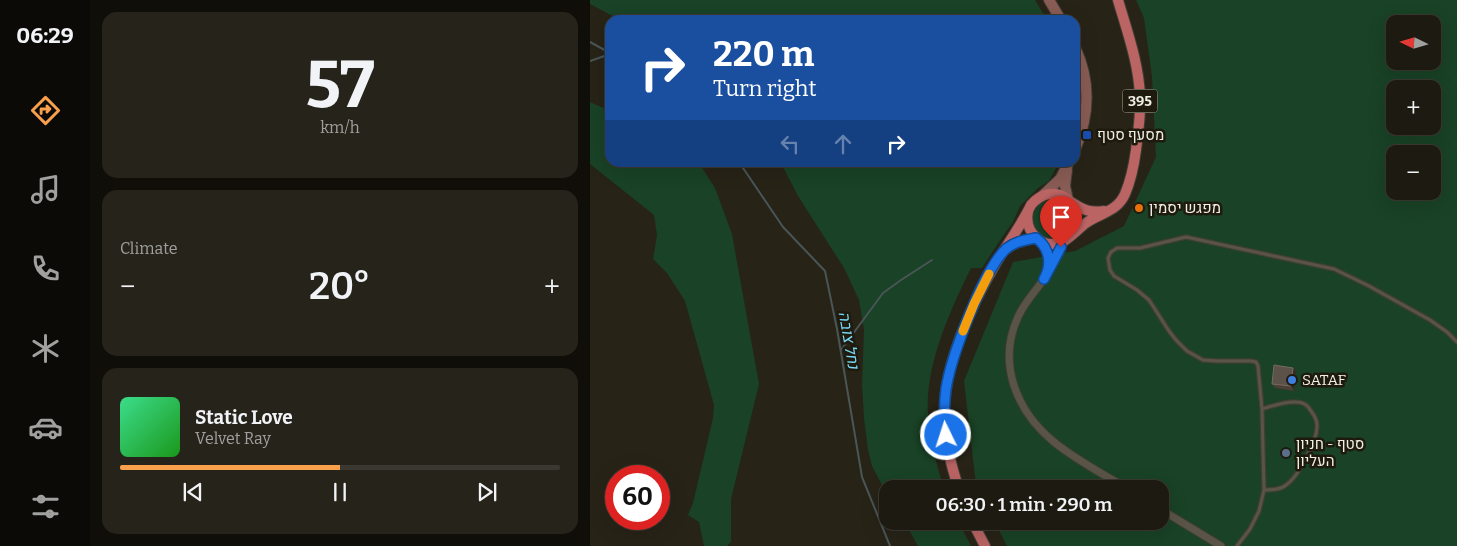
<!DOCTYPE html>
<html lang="en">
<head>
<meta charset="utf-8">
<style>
  body { margin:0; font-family:Bitter,Heebo,serif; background:#25231a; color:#f1f3f6; height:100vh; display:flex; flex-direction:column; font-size:19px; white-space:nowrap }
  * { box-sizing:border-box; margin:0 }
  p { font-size:16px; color:#a0a19f }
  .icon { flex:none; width:28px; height:28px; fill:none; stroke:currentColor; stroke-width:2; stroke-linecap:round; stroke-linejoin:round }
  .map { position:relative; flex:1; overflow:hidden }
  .details { display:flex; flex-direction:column; gap:12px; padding:12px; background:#100e09; width:500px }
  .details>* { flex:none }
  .banner { position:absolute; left:15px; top:15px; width:475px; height:152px; border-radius:15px; box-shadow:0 5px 20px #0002,0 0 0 1px #3b3831; background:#1a4fa0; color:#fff; overflow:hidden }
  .needle { width:32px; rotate:275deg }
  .fabs { position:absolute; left:796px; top:15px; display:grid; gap:10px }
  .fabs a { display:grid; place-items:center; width:55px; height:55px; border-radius:10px; background:#1d1a11; box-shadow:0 5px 20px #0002,0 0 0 1px #3b3831; font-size:25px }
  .speed { position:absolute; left:15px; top:465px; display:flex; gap:10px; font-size:25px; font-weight:700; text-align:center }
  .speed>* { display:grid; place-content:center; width:65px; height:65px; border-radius:50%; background:#1d1a11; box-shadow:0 5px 20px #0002,0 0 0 1px #3b3831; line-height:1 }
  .speed .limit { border:8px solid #d22; background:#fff; color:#111 }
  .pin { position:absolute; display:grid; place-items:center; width:42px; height:42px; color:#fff; margin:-51px -21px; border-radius:50% 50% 50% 0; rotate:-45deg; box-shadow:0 0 5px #0007 }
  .pin .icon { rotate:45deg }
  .me { position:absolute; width:55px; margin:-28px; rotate:356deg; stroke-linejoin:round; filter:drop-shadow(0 0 4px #0008) }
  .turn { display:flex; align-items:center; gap:18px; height:105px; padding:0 25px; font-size:22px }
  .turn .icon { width:65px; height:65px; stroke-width:2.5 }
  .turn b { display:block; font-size:35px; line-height:42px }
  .lanes { display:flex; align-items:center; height:48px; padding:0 25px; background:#0003; justify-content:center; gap:25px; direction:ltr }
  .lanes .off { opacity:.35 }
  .big { font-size:38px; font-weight:600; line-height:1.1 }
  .details .tile { flex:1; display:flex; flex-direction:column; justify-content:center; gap:8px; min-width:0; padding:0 18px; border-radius:15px; background:#25231a }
  .details .dial { align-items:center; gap:0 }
  .dial b { font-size:65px; line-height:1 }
  .song { display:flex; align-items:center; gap:15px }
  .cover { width:60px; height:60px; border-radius:8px; background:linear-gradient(135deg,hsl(150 70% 55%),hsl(120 70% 35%)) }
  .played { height:5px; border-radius:2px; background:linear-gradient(90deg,#f9a04c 50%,#3b3831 50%) }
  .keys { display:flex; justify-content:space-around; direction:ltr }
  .heat { display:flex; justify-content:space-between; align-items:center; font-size:28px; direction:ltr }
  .trip { position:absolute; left:289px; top:480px; width:290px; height:50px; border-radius:15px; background:#1d1a11; box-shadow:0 5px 20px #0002,0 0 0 1px #3b3831; font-weight:600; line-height:50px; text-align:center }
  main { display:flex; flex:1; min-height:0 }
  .menu { display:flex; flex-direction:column; width:90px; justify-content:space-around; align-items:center; background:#0c0a07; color:#a0a19f }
  .menu .icon { width:35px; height:35px }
  .menu .selected { color:#f9a04c }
  .menu b { font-size:22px; color:#f1f3f6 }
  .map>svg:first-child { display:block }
  .green { fill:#194226; fill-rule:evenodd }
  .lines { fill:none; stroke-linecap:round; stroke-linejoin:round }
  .stream { stroke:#495556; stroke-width:2 }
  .lane-casing { stroke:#413e35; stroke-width:5.5 }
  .street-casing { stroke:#413e35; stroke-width:9 }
  .secondary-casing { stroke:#413e35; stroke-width:12 }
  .primary-casing { stroke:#413e35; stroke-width:12 }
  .lane { stroke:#595446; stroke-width:3 }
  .street { stroke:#595446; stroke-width:7 }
  .secondary { stroke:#895c55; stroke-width:10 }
  .primary { stroke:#ba6464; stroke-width:10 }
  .wall { fill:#4b3f37 }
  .shaded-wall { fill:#352c22 }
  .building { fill:#5d524a; stroke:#746a62 }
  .route-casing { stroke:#114b97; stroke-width:12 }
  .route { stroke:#1a73e8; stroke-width:9 }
  .slow { stroke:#f59e0b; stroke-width:9 }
  .transit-dot { fill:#1a4fb4; stroke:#1e1a0e; stroke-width:2 }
  .food-dot { fill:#e8710a; stroke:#1e1a0e; stroke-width:2 }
  .shop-dot { fill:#3f7fe0; stroke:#1e1a0e; stroke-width:2 }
  .service-dot { fill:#5c6f8a; stroke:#1e1a0e; stroke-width:2 }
  .labels { text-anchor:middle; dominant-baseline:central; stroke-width:5; stroke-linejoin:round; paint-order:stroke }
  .shield { fill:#1e1a0e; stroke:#b1aea4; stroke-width:1 }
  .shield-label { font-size:14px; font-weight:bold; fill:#f0eee5 }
  .poi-label { font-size:15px; fill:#f0eee5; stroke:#1e1a0e; text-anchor:start }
  .water-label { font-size:16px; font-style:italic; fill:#79daf8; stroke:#1e1a0e }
</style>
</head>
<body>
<main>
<nav class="menu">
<b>06:29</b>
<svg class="icon selected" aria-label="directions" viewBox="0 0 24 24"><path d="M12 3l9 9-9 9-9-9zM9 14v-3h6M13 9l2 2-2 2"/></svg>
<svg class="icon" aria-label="music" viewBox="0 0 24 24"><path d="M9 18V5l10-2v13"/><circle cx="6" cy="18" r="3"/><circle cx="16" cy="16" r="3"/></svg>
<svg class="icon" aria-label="phone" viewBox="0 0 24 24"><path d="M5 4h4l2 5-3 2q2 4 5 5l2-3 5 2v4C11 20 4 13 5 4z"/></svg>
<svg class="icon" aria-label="climate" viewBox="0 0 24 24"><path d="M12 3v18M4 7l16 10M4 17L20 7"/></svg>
<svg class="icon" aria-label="car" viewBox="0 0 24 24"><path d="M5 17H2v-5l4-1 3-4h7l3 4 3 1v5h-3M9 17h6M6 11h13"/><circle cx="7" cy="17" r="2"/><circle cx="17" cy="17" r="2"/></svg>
<svg class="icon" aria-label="filters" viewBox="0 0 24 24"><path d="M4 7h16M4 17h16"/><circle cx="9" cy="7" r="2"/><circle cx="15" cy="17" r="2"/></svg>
</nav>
<section class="details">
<div class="tile dial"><b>57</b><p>km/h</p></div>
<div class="tile"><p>Climate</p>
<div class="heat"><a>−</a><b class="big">20°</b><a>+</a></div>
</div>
<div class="tile">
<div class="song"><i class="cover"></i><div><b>Static Love</b><p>Velvet Ray</p></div></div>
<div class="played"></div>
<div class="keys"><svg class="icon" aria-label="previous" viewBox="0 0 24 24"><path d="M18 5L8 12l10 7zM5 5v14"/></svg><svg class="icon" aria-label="pause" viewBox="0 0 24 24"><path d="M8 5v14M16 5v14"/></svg><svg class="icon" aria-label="next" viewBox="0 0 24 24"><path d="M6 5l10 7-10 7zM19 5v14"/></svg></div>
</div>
</section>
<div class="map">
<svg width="867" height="546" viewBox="0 0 867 546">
  <rect width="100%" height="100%" fill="#272317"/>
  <path class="green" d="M 0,0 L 445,0 L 457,20 L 30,20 L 0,4 Z
    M 546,0 L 867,0 L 867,546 L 417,546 L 404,521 L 570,521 L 570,489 L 388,489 L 386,485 L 374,381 L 423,262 L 485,251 L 534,226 L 566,157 L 562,77 L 554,18 ZM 805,24 L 842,24 L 842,61 L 805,61 ZM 805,89 L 842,89 L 842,126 L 805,126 ZM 805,154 L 842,154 L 842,191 L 805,191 Z
    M 0,102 L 20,111 L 20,162 L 109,163 L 125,188 L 142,234 L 169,384 L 141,499 L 141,542 L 137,546 L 114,546 L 109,522 L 98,515 L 103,503 L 123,418 L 124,405 L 95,301 L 77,273 L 63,259 L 67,235 L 64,215 L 0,164 Z
    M 191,163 L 469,163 L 459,181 L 448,188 L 430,206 L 423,222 L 415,233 L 392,268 L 381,268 C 360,311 335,365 338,414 C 339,439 347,465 354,489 L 298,489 L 297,495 L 282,466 L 278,450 L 274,418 L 272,384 L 274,330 L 269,300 L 254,268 L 208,196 Z
    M443 219a19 19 0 1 1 38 0a19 19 0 1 1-38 0Z
    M 314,521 L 368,521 L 381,546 L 328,546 Z"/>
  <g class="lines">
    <path class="stream" d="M 0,42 L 20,53
      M 0,61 L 20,54
      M 149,162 L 193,227 L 235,271 L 247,329 L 272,477 L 300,546
      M 251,350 L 293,293 L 311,280 L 342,260"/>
    <g class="lane-casing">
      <path id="lane" d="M 672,409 C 682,406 695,401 706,402 C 713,402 718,405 721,411 C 724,415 727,420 727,425 C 728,440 708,477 696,485 C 690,490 681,490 674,490
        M 647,546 L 660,529 L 669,511 L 674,490 L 672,409 L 668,366 L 666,362 L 661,361 L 627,361 L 613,360 L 597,351 L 586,340 L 579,331 L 559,300 L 547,290 L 524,276 L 520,270 L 518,258 L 521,252 L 527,248 L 550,248 L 596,237 L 744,269 L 779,286 L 840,320 L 857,332 L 867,342"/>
    </g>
    <g class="street-casing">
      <path id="street" d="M 476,240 C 468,252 463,264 456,276 C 447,290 435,301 428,317 C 407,363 426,411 464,442 C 486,460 513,474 538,489
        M 451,242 L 459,256 L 458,269
        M 570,509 L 631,546"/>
    </g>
    <g class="secondary-casing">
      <path id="secondary" d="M 459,0 L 471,20
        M 485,47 C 501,81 500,115 485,150
        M 477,170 L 475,186 L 478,199
        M 452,196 L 470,179 L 479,162"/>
    </g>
    <g class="primary-casing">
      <path id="primary" d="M 481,202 C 493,210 500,213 514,211
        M 438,212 C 434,232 452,250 472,242 C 480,238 489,228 496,223 C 510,213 527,212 535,194 C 541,180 544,165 546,150 C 548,132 551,115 550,97 C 549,64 537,31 528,0
        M 415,250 C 424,242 434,240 446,238
        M 369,489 C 359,460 352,429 355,399 C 358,360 382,304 402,270 C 414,248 430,228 441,205 C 463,179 497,202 483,233
        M 382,521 L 395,546"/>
    </g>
    <use href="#lane" class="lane"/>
    <use href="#street" class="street"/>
    <use href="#secondary" class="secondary"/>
    <use href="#primary" class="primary"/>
  </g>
  <path class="wall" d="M 703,368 L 706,372 L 704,391 L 685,388 L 682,384 Z"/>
  <path class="shaded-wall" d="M 703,368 L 706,372 L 704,391 L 701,386 Z"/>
  <path class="building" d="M 684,365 L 703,368 L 701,386 L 682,384 Z"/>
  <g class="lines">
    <g class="route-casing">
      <path id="route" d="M 356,435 C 354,419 354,404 356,389 C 361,357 394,268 417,248 C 426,241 436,240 446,238 C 460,248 462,265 454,279 L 471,247"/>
    </g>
    <use href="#route" class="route"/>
    <path class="slow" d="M 373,331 L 384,304 L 399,274"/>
  </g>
  <rect class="transit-dot" x="492" y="130" width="10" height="10" rx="2.5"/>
  <circle class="food-dot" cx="549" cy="208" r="5"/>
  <circle class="shop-dot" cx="702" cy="380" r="5"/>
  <circle class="service-dot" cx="696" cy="453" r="5"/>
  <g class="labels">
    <rect class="shield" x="532.5" y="89.5" width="35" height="23" rx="4"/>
    <g class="shield-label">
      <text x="550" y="101">395</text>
    </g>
    <g class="poi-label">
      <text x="507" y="135">מסעף סטף</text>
      <text x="559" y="208">מפגש יסמין</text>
      <text x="712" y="380">SATAF</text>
      <text x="706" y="444">סטף - חניון<tspan x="706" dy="17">העליון</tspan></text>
    </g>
    <g class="water-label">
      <text transform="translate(259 340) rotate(80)">נחל צובה</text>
    </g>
  </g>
</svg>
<div class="fabs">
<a><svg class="needle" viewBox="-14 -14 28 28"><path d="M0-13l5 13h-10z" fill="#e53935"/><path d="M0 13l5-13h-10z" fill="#a0a19f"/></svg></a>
<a>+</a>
<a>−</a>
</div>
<div class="speed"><div class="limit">60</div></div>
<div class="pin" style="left:471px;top:247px;background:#d93025"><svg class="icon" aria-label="arrive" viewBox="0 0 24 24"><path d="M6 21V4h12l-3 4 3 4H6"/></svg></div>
<svg class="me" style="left:356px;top:435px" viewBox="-20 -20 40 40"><circle r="17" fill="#1a73e8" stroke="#fff" stroke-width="3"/><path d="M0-11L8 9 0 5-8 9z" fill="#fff"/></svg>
<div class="trip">06:30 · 1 min · 290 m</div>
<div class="banner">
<div class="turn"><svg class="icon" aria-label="right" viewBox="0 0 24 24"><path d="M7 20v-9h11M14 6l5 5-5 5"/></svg><div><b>220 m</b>Turn right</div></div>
<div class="lanes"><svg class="icon off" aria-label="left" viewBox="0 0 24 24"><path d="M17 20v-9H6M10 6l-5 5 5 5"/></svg><svg class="icon off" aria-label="ahead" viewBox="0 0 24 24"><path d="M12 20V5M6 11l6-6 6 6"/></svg><svg class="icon" aria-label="right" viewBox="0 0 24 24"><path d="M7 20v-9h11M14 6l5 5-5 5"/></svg></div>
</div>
</div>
</main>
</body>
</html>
